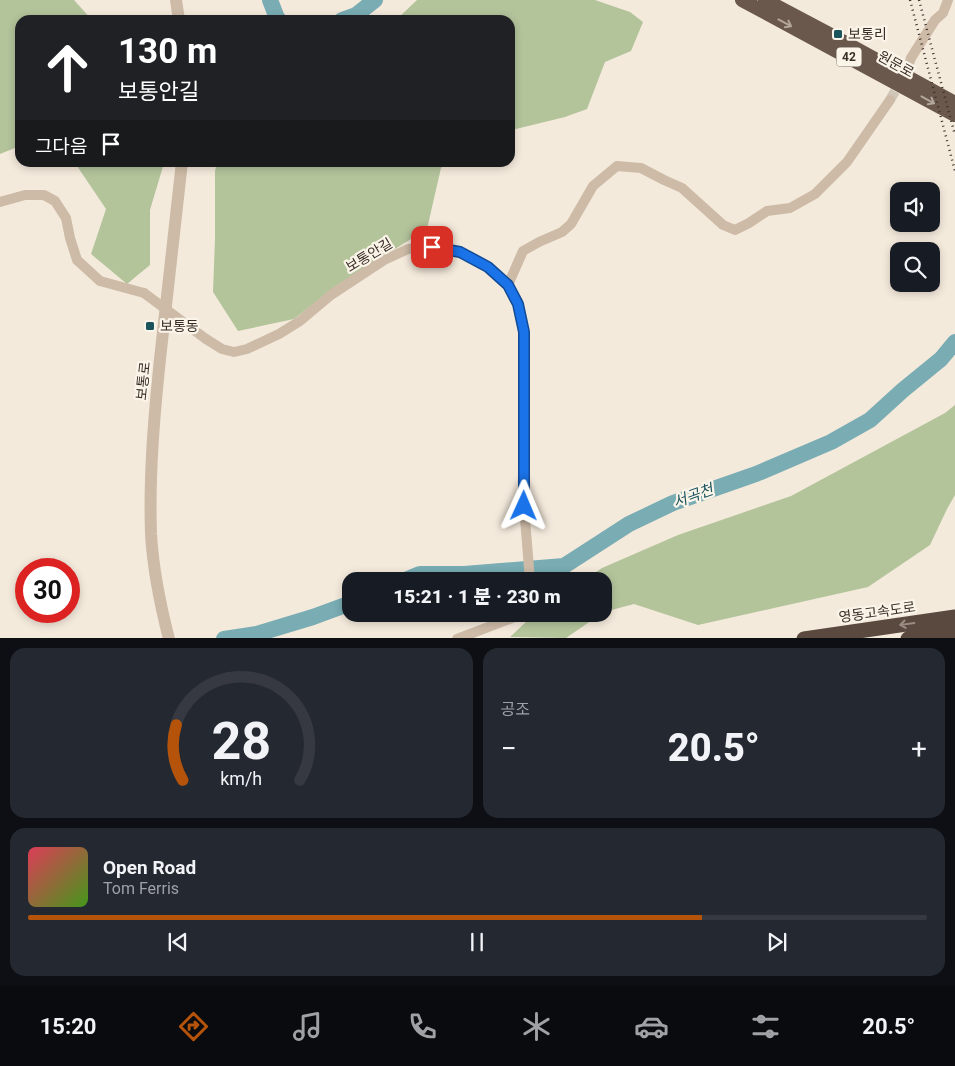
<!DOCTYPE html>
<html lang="ko">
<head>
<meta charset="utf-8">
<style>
  body { margin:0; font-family:Roboto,"Noto Sans KR",sans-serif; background:#242831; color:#f1f3f6; height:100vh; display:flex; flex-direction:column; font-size:19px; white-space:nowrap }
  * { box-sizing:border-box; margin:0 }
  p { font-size:16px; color:#9ea1a6 }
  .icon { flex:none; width:28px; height:28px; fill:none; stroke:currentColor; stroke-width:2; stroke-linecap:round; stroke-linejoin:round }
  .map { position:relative; height:638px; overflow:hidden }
  .drawer { display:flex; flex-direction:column; gap:10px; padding:10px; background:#0d0f14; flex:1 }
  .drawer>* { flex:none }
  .hud { position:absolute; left:15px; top:15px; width:500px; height:152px; border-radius:15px; box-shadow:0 2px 8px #0003; background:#202124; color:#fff; overflow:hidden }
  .controls { position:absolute; left:890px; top:182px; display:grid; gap:10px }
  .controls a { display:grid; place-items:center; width:50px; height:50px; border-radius:10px; background:#171b24; box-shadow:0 2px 8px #0003; font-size:25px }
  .speed { position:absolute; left:15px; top:558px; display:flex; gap:10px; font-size:25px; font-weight:700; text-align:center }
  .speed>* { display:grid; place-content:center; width:65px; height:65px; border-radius:50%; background:#171b24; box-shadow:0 2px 8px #0003; line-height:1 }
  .speed .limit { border:8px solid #d22; background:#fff; color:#111 }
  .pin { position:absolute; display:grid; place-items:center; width:42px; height:42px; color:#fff; margin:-21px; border-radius:10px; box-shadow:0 2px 8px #0006 }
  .me { position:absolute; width:55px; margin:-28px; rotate:1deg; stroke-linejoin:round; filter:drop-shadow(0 0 4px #0008) }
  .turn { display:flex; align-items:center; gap:18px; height:105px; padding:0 20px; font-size:22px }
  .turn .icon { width:65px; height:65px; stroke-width:2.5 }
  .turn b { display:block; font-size:35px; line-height:42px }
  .then { display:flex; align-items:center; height:48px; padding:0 20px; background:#0003; gap:10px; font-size:19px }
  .big { font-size:38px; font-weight:800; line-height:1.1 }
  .drawer .widget { flex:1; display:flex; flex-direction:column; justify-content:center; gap:8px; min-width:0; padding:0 18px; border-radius:15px; background:#242831 }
  .drawer .dial { align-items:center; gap:0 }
  .dial svg { height:130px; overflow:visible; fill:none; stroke:#363941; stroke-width:7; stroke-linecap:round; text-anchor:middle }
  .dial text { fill:#f1f3f6; stroke:none }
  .song { display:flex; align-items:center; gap:15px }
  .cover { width:60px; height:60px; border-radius:8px; background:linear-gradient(135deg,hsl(350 70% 55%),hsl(100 70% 35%)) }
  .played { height:5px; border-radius:2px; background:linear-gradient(90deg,#b45309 75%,#363941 75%) }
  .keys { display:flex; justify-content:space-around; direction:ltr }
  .heat { display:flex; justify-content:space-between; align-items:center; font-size:28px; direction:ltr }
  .drawer .tiles { flex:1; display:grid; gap:10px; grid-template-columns:1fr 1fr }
  .widget:last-child { grid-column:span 2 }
  .trip { position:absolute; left:342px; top:572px; width:270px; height:50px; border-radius:15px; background:#171b24; box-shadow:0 2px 8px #0003; font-weight:800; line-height:50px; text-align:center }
  .tab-bar { display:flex; height:80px; justify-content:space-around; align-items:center; background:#090b0e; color:#9ea1a6 }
  .tab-bar .icon { width:35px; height:35px }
  .tab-bar .active { color:#b45309 }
  .tab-bar b { font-size:22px; color:#f1f3f6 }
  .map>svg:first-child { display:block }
  .green { fill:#b3c49b }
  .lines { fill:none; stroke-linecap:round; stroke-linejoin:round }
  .river { stroke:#79acb3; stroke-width:16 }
  .minor-tunnel { stroke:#cfc5b8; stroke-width:10; stroke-dasharray:10 5; stroke-linecap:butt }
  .minor { stroke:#cdbba7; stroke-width:10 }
  .tertiary { stroke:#cdbba7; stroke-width:12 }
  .trunk { stroke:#6b584c; stroke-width:14 }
  .motorway { stroke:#5a493f; stroke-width:15 }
  .rail { stroke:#392f28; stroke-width:2.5; stroke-dasharray:1 4; stroke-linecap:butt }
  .minor-bridge { stroke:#cdbba7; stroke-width:10 }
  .oneway { stroke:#b3a69a }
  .oneway2 { stroke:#9a8d83 }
  .route-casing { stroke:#114b97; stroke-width:12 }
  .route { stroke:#1a73e8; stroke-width:9 }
  .poi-dot { fill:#1b545d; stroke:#fbf4e9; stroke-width:2 }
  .labels { text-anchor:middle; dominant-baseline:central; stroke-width:4.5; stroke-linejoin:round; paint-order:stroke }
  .shield { fill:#fbf4e9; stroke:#736a62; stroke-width:1 }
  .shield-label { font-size:12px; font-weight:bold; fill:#392f28 }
  .poi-label { font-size:14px; fill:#392f28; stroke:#fbf4e9; text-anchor:start }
  .street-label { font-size:14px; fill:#392f28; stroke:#fbf4e9 }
  .water-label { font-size:15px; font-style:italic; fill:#1b545d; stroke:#fbf4e9 }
</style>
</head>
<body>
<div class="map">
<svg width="955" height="639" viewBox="0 0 955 639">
  <rect width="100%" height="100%" fill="#f4eadc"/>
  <path class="green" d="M 0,0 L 74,0 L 92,20 L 20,20 L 20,146 L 0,154 Z
    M 417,0 L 595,0 L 630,12 L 643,22 L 631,51 L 605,62 L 587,109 L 565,117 L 516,129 L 510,128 L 510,20 L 396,20 Z
    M 75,163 L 164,163 L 150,210 L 150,265 L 127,284 L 91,254 L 106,209 Z
    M 217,163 L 445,163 L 441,168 L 427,229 L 339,284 L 294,319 L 238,331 L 213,292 L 215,238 L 215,171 Z
    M 955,405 L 955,495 L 947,509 L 930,545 L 868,587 L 698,625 L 634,604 L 604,612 L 604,581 L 583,581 L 602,568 L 678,535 L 791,496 L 945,413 Z
    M 536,614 L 601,614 L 566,638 L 510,637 L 528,620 Z"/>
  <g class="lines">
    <path class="river" d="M 270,0 L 277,18 L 279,20
      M 342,20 L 356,15 L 375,0
      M 403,581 L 420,574 L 464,574 L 564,566 L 629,524 L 673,503 L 756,474 L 831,442 L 870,420 L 903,390 L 941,359 L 955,342
      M 224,639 L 257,634 L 313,617 L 351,603"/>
    <path class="minor-tunnel" d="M 890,100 L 902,79"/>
    <path class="minor" d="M 908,67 L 911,58 L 935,20 L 943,13 L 948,0
      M 0,202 L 25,195 L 44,195 L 55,201 L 66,218 L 70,238 L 77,260 L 100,281 L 144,293
      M 508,285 L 523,251 L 539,242 L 562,232 L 571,224 L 593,186 L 617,166 L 641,168 L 664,180 L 682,188 L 723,225 L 735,230 L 749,223 L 767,211 L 790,208 L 815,194 L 847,162 L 890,100
      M 206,339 L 222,349 L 234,352 L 247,349 L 279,334 L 300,321 L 331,295 L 384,260 L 408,249 L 431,247 L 460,252 L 488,267 L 508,285 L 518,303 L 524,332 L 524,506 L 530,581
      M 457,639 L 512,618 L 518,614"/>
    <path class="tertiary" d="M 176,0 L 179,20
      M 169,639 C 160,604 153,569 151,534 C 149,475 154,417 160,359 C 167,293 175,228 182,162"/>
    <path class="trunk" d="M 742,0 L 955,115
      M 765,0 L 831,35 L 955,103"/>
    <path class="motorway" d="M 804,639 L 955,617
      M 908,639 L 955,631"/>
    <path class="rail" d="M 910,0 L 955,171
      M 919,0 L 955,135"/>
    <path class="minor-bridge" d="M 144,293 L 206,339"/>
  </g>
  <defs><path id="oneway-shaft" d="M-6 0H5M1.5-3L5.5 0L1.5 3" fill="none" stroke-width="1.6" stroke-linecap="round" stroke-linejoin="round" transform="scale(1.25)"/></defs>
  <g class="oneway">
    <use href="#oneway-shaft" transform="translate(785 23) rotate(28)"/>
    <use href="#oneway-shaft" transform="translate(928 100) rotate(29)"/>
  </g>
  <use class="oneway2" href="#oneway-shaft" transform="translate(907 624) rotate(172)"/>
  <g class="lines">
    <g class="route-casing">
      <path id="route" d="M 432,247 L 460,252 L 488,267 L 508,285 L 518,304 L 524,332 L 524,506"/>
    </g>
    <use href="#route" class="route"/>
  </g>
  <g class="poi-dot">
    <rect x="833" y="29" width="10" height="10" rx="2.5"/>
    <rect x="145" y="321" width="10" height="10" rx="2.5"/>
  </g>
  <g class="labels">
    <rect class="shield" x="836.5" y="47.5" width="25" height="19" rx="4"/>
    <g class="shield-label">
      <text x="849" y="57">42</text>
    </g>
    <g class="poi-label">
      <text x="848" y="34">보통리</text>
      <text x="160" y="326">보통동</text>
    </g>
    <g class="street-label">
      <text transform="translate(896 64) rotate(29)">원문로</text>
      <text transform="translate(369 255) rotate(-31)">보통안길</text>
      <text transform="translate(143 381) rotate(-84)">보통로</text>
      <text transform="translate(877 612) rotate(-8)">영동고속도로</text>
    </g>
    <g class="water-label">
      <text transform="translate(693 496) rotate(-20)">서곡천</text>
    </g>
  </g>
</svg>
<div class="controls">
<a><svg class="icon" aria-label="sound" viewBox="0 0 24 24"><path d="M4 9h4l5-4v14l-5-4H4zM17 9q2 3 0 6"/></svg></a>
<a><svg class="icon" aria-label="search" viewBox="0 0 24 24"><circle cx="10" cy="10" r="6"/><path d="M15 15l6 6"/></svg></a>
</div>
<div class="speed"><div class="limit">30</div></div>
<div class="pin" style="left:432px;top:247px;background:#d93025"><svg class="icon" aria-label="arrive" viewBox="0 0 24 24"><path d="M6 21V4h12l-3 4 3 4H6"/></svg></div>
<svg class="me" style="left:524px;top:506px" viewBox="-20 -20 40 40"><path d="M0-17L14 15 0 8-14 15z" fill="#1a73e8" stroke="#fff" stroke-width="4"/></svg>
<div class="trip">15:21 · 1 분 · 230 m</div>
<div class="hud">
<div class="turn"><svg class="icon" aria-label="ahead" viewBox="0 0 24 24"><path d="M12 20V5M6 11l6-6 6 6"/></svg><div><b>130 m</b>보통안길</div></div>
<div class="then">그다음<svg class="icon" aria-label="arrive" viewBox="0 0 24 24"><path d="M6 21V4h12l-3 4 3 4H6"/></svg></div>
</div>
</div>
<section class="drawer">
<div class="tiles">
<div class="widget dial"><svg viewBox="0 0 100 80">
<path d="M14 69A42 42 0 1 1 86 69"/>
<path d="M14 69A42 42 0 0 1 10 35" stroke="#b45309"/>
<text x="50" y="56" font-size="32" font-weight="700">28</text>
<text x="50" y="72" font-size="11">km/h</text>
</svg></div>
<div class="widget"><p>공조</p>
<div class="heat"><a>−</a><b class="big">20.5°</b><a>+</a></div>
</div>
<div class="widget">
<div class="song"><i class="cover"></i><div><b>Open Road</b><p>Tom Ferris</p></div></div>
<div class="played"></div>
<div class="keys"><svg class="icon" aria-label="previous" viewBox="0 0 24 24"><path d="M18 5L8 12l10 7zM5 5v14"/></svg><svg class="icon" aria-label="pause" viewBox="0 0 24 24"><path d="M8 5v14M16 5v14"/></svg><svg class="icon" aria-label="next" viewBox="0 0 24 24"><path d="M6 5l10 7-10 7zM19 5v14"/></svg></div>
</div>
</div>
</section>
<nav class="tab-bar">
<b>15:20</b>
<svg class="icon active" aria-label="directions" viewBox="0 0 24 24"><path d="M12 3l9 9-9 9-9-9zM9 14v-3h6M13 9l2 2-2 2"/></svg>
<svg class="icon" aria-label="music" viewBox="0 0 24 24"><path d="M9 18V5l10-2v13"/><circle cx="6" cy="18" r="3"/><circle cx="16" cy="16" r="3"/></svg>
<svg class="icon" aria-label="phone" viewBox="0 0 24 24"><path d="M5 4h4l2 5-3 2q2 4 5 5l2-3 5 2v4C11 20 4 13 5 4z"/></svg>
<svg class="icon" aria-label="climate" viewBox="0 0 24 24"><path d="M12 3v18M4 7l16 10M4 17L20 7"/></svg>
<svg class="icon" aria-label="car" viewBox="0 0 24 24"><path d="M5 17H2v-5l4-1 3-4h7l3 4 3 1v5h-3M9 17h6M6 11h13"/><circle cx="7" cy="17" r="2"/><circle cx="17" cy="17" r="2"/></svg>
<svg class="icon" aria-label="filters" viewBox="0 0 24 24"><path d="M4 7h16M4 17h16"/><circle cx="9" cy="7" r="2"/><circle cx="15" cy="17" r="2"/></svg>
<b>20.5°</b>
</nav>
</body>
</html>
